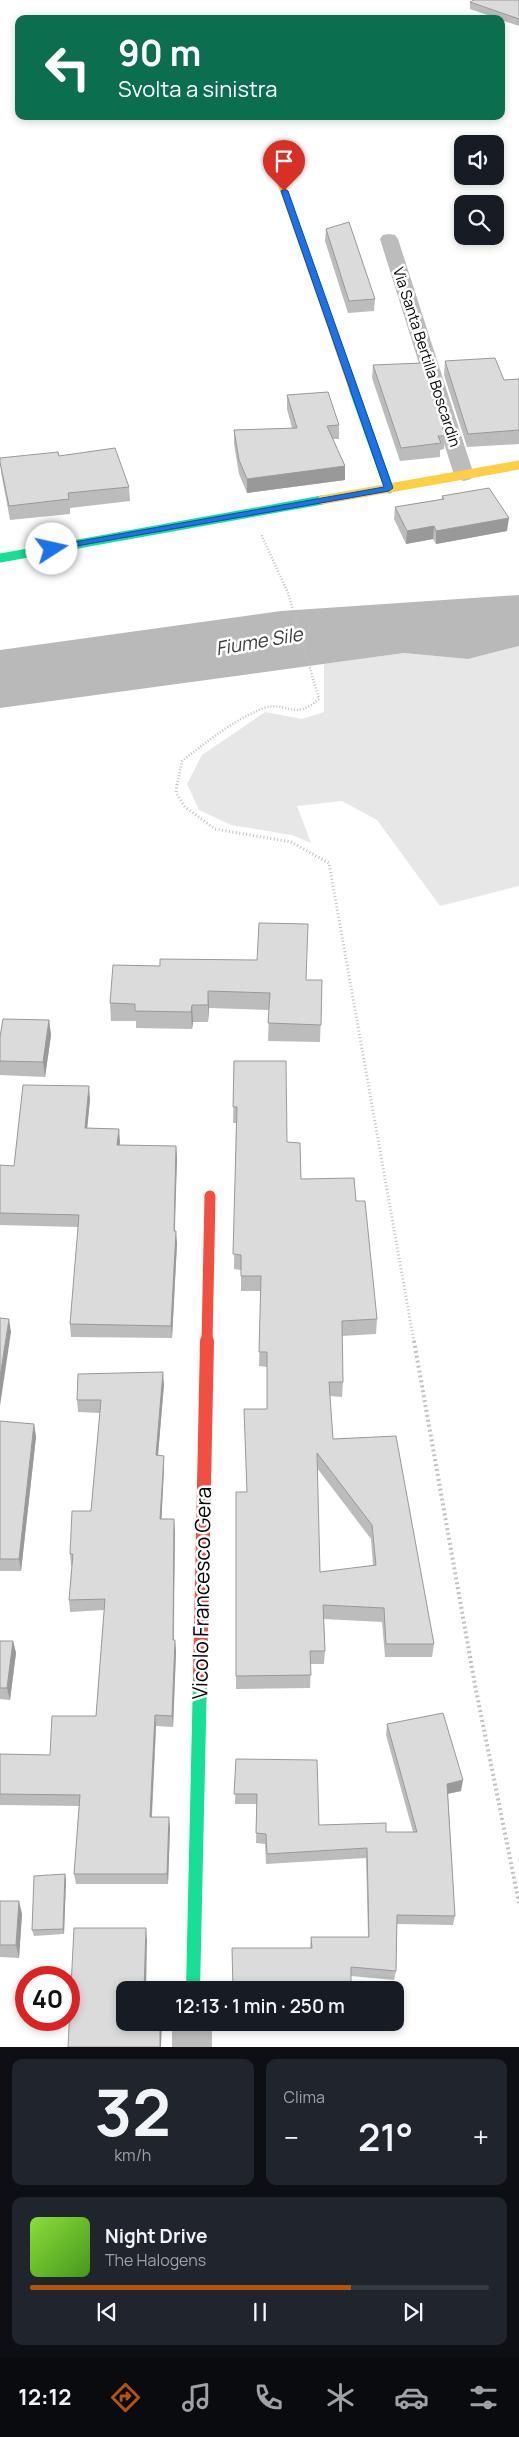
<!DOCTYPE html>
<html lang="it">
<head>
<meta charset="utf-8">
<style>
  body { margin:0; font-family:Manrope,sans-serif; background:#20242c; color:#f1f3f6; height:100vh; display:flex; flex-direction:column; font-size:19px; white-space:nowrap }
  * { box-sizing:border-box; margin:0 }
  p { font-size:16px; color:#9ea1a6 }
  .icon { flex:none; width:28px; height:28px; fill:none; stroke:currentColor; stroke-width:2; stroke-linecap:round; stroke-linejoin:round }
  .map { position:relative; height:2047px; overflow:hidden }
  .drawer { display:flex; flex-direction:column; gap:12px; padding:12px; background:#0d0f14; flex:1 }
  .drawer>* { flex:none }
  .guide { position:absolute; left:15px; top:15px; width:490px; height:105px; border-radius:10px; box-shadow:0 2px 8px #0003; background:#0b6e4f; color:#fff; overflow:hidden }
  .controls { position:absolute; left:454px; top:135px; display:grid; gap:10px }
  .controls a { display:grid; place-items:center; width:50px; height:50px; border-radius:10px; background:#171b24; box-shadow:0 2px 8px #0003; font-size:25px }
  .speed { position:absolute; left:15px; top:1966px; display:flex; gap:10px; font-size:25px; font-weight:700; text-align:center }
  .speed>* { display:grid; place-content:center; width:65px; height:65px; border-radius:50%; background:#171b24; box-shadow:0 2px 8px #0003; line-height:1 }
  .speed .limit { border:8px solid #d22; background:#fff; color:#111 }
  .pin { position:absolute; display:grid; place-items:center; width:42px; height:42px; color:#fff; margin:-51px -21px; border-radius:50% 50% 50% 0; rotate:-45deg; box-shadow:0 0 5px #0007 }
  .pin .icon { rotate:45deg }
  .me { position:absolute; width:55px; margin:-28px; rotate:80deg; stroke-linejoin:round; filter:drop-shadow(0 0 4px #0008) }
  .turn { display:flex; align-items:center; gap:18px; height:105px; padding:0 20px; font-size:22px }
  .turn .icon { width:65px; height:65px; stroke-width:2.5 }
  .turn b { display:block; font-size:35px; line-height:42px }
  .big { font-size:38px; font-weight:600; line-height:1.1 }
  .drawer .tile { flex:1; display:flex; flex-direction:column; justify-content:center; gap:8px; min-width:0; padding:0 18px; border-radius:10px; background:#20242c }
  .drawer .dial { align-items:center; gap:0 }
  .dial b { font-size:65px; line-height:1 }
  .song { display:flex; align-items:center; gap:15px }
  .cover { width:60px; height:60px; border-radius:8px; background:linear-gradient(135deg,hsl(90 70% 55%),hsl(100 70% 35%)) }
  .played { height:5px; border-radius:2px; background:linear-gradient(90deg,#b45309 70%,#363941 70%) }
  .keys { display:flex; justify-content:space-around; direction:ltr }
  .heat { display:flex; justify-content:space-between; align-items:center; font-size:28px; direction:ltr }
  .drawer .tiles { flex:1; display:grid; gap:12px; grid-template-columns:1fr 1fr }
  .tile:last-child { grid-column:span 2 }
  .trip { position:absolute; left:116px; top:1981px; width:288px; height:50px; border-radius:10px; background:#171b24; box-shadow:0 2px 8px #0003; font-weight:600; line-height:50px; text-align:center }
  .menu { display:flex; height:80px; justify-content:space-around; align-items:center; background:#090b0e; color:#9ea1a6 }
  .menu .icon { width:35px; height:35px }
  .menu .current { color:#b45309 }
  .menu b { font-size:22px; color:#f1f3f6 }
  .map>svg:first-child { display:block }
  .green { fill:#e7e7e7 }
  .water { fill:#b9b9b9 }
  .lines { fill:none; stroke-linecap:round; stroke-linejoin:round }
  .path-far2 { stroke:#c2c2c2; stroke-width:2.5; stroke-dasharray:1 2; stroke-linecap:butt }
  .path-far1 { stroke:#c2c2c2; stroke-width:3; stroke-dasharray:1 2.5; stroke-linecap:butt }
  .path { stroke:#c2c2c2; stroke-width:4; stroke-dasharray:2 3; stroke-linecap:butt }
  .street { fill:#bcbcbc; fill-rule:evenodd }
  .fast-far1 { stroke:#16e098; stroke-width:9 }
  .fast { stroke:#16e098; stroke-width:14 }
  .slow-far1 { stroke:#ffcf43; stroke-width:7 }
  .slow { stroke:#ffcf43; stroke-width:9 }
  .jam-far1 { stroke:#f24e42; stroke-width:11 }
  .jam { stroke:#f24e42; stroke-width:14 }
  .wall { fill:#bcbcbc; fill-rule:evenodd }
  .shaded-wall { fill:#999 }
  .building { fill:#dbdbdb; stroke:#999; fill-rule:evenodd }
  .route { fill:#1a73e8; stroke:#114b97 }
  .labels { text-anchor:middle; dominant-baseline:central; stroke-width:5; stroke-linejoin:round; paint-order:stroke }
  .far-street-label { font-size:15px; fill:#000; stroke:#fff }
  .water-label { font-size:19px; font-style:italic; fill:#3c3c3c; stroke:#fff }
  .near-street-label { font-size:21px; fill:#000; stroke:#fff }
</style>
</head>
<body>
<div class="map">
<svg width="519" height="2047" viewBox="0 0 519 2047">
  <rect width="100%" height="100%" fill="#fff"/>
  <path class="green" d="M 519,646 L 519,886 L 440,906 L 377,820 L 342,801 L 297,806 L 311,843 L 292,835 L 231,825 L 199,810 L 187,784 L 202,755 L 265,712 L 302,719 L 324,712 L 324,664 L 404,653 L 468,659 Z"/>
  <path class="water" d="M 519,595 L 519,646 L 468,659 L 404,653 L 0,708 L 0,650 L 281,611 Z"/>
  <g class="lines">
    <path class="path-far2" d="M 177,785 L 182,761 C 208,741 233,720 264,708 C 285,700 293,722 319,699 L 288,593 L 261,534"/>
    <path class="path-far1" d="M 177,784 L 176,793 L 185,807 L 215,829 L 291,842 L 329,863 L 414,1342"/>
    <path class="path" d="M 414,1341 L 475,1685 L 519,1903"/>
    <path class="street" d="M 389,234 L 395,235 L 398,239 L 474,475 L 471,479 L 464,481 L 457,479 L 454,475 L 380,239 L 383,235 Z
      M 172,2022 L 212,2022 L 212,2047 L 172,2047 Z"/>
    <path class="fast-far1" d="M 353,388 L 389,489
      M 0,558 L 322,500"/>
    <path class="fast" d="M 193,1990 L 200,1677"/>
    <path class="slow-far1" d="M 273,160 L 338,347"/>
    <path class="slow" d="M 338,345 L 353,388
      M 322,500 L 519,465"/>
    <path class="jam-far1" d="M 207,1342 L 210,1196"/>
    <path class="jam" d="M 200,1677 L 207,1341"/>
  </g>
  <path class="wall" d="M 519,0 L 519,26 L 501,20 L 501,19 L 499,19 L 470,9 L 470,2 Z
    M 326,229 L 375,299 L 374,311 L 348,313 L 325,241 Z
    M 445,361 L 504,380 L 519,379 L 519,444 L 467,447 L 444,375 Z
    M 373,365 L 445,436 L 444,449 L 440,450 L 440,457 L 400,461 L 372,378 Z
    M 287,395 L 339,425 L 339,439 L 333,439 L 345,466 L 345,480 L 247,493 L 239,474 L 234,444 L 234,430 L 292,428 L 287,409 Z
    M 59,456 L 129,487 L 130,501 L 70,508 L 70,514 L 10,520 L 1,472 L 0,458 Z
    M 442,496 L 507,531 L 436,544 L 433,539 L 406,544 L 394,519 L 395,507 L 442,499 Z
    M 306,980 L 322,980 L 320,1042 L 268,1041 L 269,1010 L 209,1008 L 208,1022 L 193,1022 L 192,1029 L 136,1028 L 136,1021 L 111,1021 L 110,1003 Z
    M 49,1020 L 51,1035 L 45,1077 L 0,1075 L 0,1037 Z
    M 234,1061 L 287,1142 L 301,1179 L 356,1201 L 377,1319 L 376,1334 L 342,1336 L 343,1382 L 342,1397 L 330,1396 L 333,1439 L 434,1644 L 432,1657 L 385,1657 L 382,1622 L 324,1619 L 325,1651 L 324,1664 L 311,1664 L 310,1688 L 236,1689 L 236,1492 L 247,1492 L 244,1409 L 267,1409 L 267,1367 L 259,1366 L 261,1291 L 241,1291 L 241,1270 L 234,1269 L 236,1123 L 233,1123 ZM 317,1468 L 371,1539 L 373,1566 L 320,1572 Z
    M 90,1099 L 87,1128 L 119,1129 L 119,1145 L 176,1146 L 177,1158 L 175,1231 L 177,1243 L 172,1338 L 71,1337 L 70,1324 L 78,1227 L 0,1225 L 0,1165 L 14,1166 Z
    M 164,1384 L 158,1455 L 164,1456 L 164,1468 L 161,1519 L 175,1531 L 174,1640 L 175,1640 L 176,1652 L 173,1727 L 156,1726 L 152,1817 L 170,1827 L 168,1884 L 76,1884 L 74,1874 L 79,1806 L 0,1805 L 0,1754 L 50,1755 L 96,1716 L 104,1610 L 70,1612 L 69,1600 L 72,1566 L 71,1566 L 70,1554 L 91,1511 L 100,1413 L 78,1412 L 77,1400 Z
    M 0,1421 L 34,1424 L 36,1437 L 21,1571 L 0,1571 Z
    M 0,1641 L 13,1641 L 16,1653 L 10,1700 L 0,1699 Z
    M 387,1724 L 461,1791 L 448,1794 L 455,1916 L 453,1925 L 397,1924 L 396,1971 L 394,1980 L 351,1976 L 310,1948 L 311,1937 L 368,1937 L 366,1858 L 266,1864 L 265,1844 L 256,1843 L 257,1804 L 235,1804 L 236,1759 L 319,1825 L 386,1832 L 413,1832 L 386,1735 Z
    M 65,1874 L 66,1880 L 64,1934 L 34,1936 L 32,1930 Z
    M 0,1901 L 22,1914 L 19,1958 L 0,1957 Z"/>
  <path class="shaded-wall" d="M 345,466 L 345,480 L 247,493 L 247,479 Z
    M 509,518 L 507,531 L 436,544 L 436,531 Z
    M 434,526 L 433,539 L 406,544 L 407,531 Z
    M 208,991 L 209,1008 L 208,1022 Z
    M 192,1005 L 193,1022 L 192,1029 L 191,1012 Z
    M 49,1020 L 51,1035 L 45,1077 L 43,1062 Z
    M 89,1086 L 90,1099 L 86,1141 L 85,1128 Z
    M 119,1129 L 120,1142 L 118,1157 L 117,1145 Z
    M 176,1146 L 177,1158 L 174,1243 L 174,1231 Z
    M 176,1231 L 177,1243 L 172,1338 L 171,1326 Z
    M 9,1319 L 11,1332 L 0,1406 L 0,1377 Z
    M 163,1372 L 164,1384 L 157,1467 L 156,1455 Z
    M 34,1424 L 36,1437 L 21,1571 L 19,1559 Z
    M 164,1456 L 164,1468 L 161,1531 L 160,1519 Z
    M 174,1519 L 175,1531 L 173,1652 L 173,1640 Z
    M 175,1640 L 176,1652 L 173,1727 L 172,1716 Z
    M 13,1641 L 16,1653 L 10,1700 L 7,1688 Z
    M 155,1715 L 156,1726 L 151,1827 L 150,1817 Z
    M 463,1780 L 461,1791 L 446,1794 L 447,1784 Z
    M 169,1817 L 170,1827 L 168,1884 L 167,1874 Z
    M 65,1874 L 66,1880 L 64,1934 L 63,1929 Z
    M 19,1901 L 22,1914 L 19,1958 L 16,1945 Z
    M 146,1928 L 147,1940 L 146,1990 L 144,1990 Z
    M 160,2022 L 162,2022 L 161,2047 L 160,2047 Z"/>
  <path class="building" d="M 474,0 L 519,0 L 519,19 L 470,2 Z
    M 349,222 L 375,299 L 349,301 L 326,229 Z
    M 495,358 L 504,380 L 519,379 L 519,430 L 468,434 L 445,361 Z
    M 422,363 L 445,436 L 438,436 L 441,443 L 401,448 L 373,365 Z
    M 328,392 L 339,425 L 327,426 L 345,466 L 247,479 L 239,460 L 234,430 L 297,428 L 287,395 Z
    M 115,448 L 129,487 L 68,493 L 69,499 L 9,506 L 0,462 L 0,458 L 58,452 L 59,456 Z
    M 489,488 L 509,518 L 436,531 L 434,526 L 407,531 L 395,507 L 444,499 L 442,496 Z
    M 259,923 L 308,924 L 306,980 L 322,980 L 321,1025 L 268,1023 L 270,993 L 208,991 L 208,1005 L 192,1005 L 191,1012 L 135,1011 L 135,1004 L 110,1003 L 113,965 L 160,966 L 160,959 L 257,960 Z
    M 3,1019 L 49,1020 L 43,1062 L 0,1061 L 0,1037 Z
    M 234,1061 L 286,1061 L 287,1142 L 300,1143 L 301,1179 L 354,1178 L 356,1201 L 365,1201 L 377,1319 L 342,1321 L 343,1382 L 329,1382 L 333,1439 L 396,1436 L 434,1644 L 386,1644 L 384,1608 L 323,1605 L 325,1651 L 310,1651 L 311,1675 L 236,1676 L 236,1492 L 247,1492 L 244,1409 L 267,1409 L 267,1352 L 259,1352 L 261,1276 L 241,1276 L 241,1255 L 233,1254 L 237,1107 L 233,1107 ZM 317,1453 L 372,1525 L 376,1565 L 320,1572 Z
    M 23,1085 L 89,1086 L 85,1128 L 119,1129 L 117,1145 L 176,1146 L 174,1231 L 176,1231 L 171,1326 L 70,1324 L 79,1215 L 0,1213 L 0,1165 L 14,1166 Z
    M 0,1318 L 9,1319 L 0,1377 Z
    M 163,1372 L 156,1455 L 164,1456 L 160,1519 L 174,1519 L 173,1640 L 175,1640 L 172,1716 L 155,1715 L 150,1817 L 169,1817 L 167,1874 L 74,1874 L 80,1795 L 0,1794 L 0,1754 L 50,1755 L 52,1716 L 96,1716 L 105,1599 L 69,1600 L 73,1554 L 70,1554 L 72,1511 L 91,1511 L 101,1400 L 77,1400 L 78,1374 Z
    M 0,1421 L 34,1424 L 19,1559 L 0,1559 Z
    M 0,1641 L 13,1641 L 7,1688 L 0,1688 Z
    M 443,1713 L 463,1780 L 447,1784 L 455,1916 L 397,1915 L 396,1971 L 351,1967 L 351,1990 L 233,1990 L 232,1948 L 312,1948 L 311,1937 L 369,1937 L 367,1848 L 267,1854 L 266,1834 L 256,1833 L 257,1794 L 234,1794 L 236,1759 L 317,1760 L 319,1825 L 386,1823 L 386,1832 L 417,1832 L 387,1724 Z
    M 65,1874 L 63,1929 L 32,1930 L 34,1876 Z
    M 0,1901 L 19,1901 L 16,1945 L 0,1945 Z
    M 74,1928 L 146,1928 L 144,1990 L 125,1990 L 125,2022 L 160,2022 L 160,2047 L 68,2047 Z"/>
  <path class="route" d="M 284,189 L 288,191 L 393,488 L 389,491 L 48,551 L 48,547 L 52,546 L 384,487 L 281,191 Z"/>
  <g class="labels">
    <g class="far-street-label">
      <text transform="translate(427 357) rotate(72)">Via Santa Bertilla Boscardin</text>
    </g>
    <g class="water-label">
      <text transform="translate(259 641) rotate(-10)">Fiume Sile</text>
    </g>
    <g class="near-street-label">
      <text transform="translate(201 1593) rotate(-89)">Vicolo Francesco Gera</text>
    </g>
  </g>
</svg>
<div class="controls">
<a><svg class="icon" aria-label="sound" viewBox="0 0 24 24"><path d="M4 9h4l5-4v14l-5-4H4zM17 9q2 3 0 6"/></svg></a>
<a><svg class="icon" aria-label="search" viewBox="0 0 24 24"><circle cx="10" cy="10" r="6"/><path d="M15 15l6 6"/></svg></a>
</div>
<div class="speed"><div class="limit">40</div></div>
<div class="pin" style="left:284px;top:191px;background:#d93025"><svg class="icon" aria-label="arrive" viewBox="0 0 24 24"><path d="M6 21V4h12l-3 4 3 4H6"/></svg></div>
<svg class="me" style="left:52px;top:549px" viewBox="-20 -20 40 40"><circle r="19" fill="#fff"/><path d="M0-13L10 11 0 6-10 11z" fill="#1a73e8"/></svg>
<div class="trip">12:13 · 1 min · 250 m</div>
<div class="guide">
<div class="turn"><svg class="icon" aria-label="left" viewBox="0 0 24 24"><path d="M17 20v-9H6M10 6l-5 5 5 5"/></svg><div><b>90 m</b>Svolta a sinistra</div></div>
</div>
</div>
<section class="drawer">
<div class="tiles">
<div class="tile dial"><b>32</b><p>km/h</p></div>
<div class="tile"><p>Clima</p>
<div class="heat"><a>−</a><b class="big">21°</b><a>+</a></div>
</div>
<div class="tile">
<div class="song"><i class="cover"></i><div><b>Night Drive</b><p>The Halogens</p></div></div>
<div class="played"></div>
<div class="keys"><svg class="icon" aria-label="previous" viewBox="0 0 24 24"><path d="M18 5L8 12l10 7zM5 5v14"/></svg><svg class="icon" aria-label="pause" viewBox="0 0 24 24"><path d="M8 5v14M16 5v14"/></svg><svg class="icon" aria-label="next" viewBox="0 0 24 24"><path d="M6 5l10 7-10 7zM19 5v14"/></svg></div>
</div>
</div>
</section>
<nav class="menu">
<b>12:12</b>
<svg class="icon current" aria-label="directions" viewBox="0 0 24 24"><path d="M12 3l9 9-9 9-9-9zM9 14v-3h6M13 9l2 2-2 2"/></svg>
<svg class="icon" aria-label="music" viewBox="0 0 24 24"><path d="M9 18V5l10-2v13"/><circle cx="6" cy="18" r="3"/><circle cx="16" cy="16" r="3"/></svg>
<svg class="icon" aria-label="phone" viewBox="0 0 24 24"><path d="M5 4h4l2 5-3 2q2 4 5 5l2-3 5 2v4C11 20 4 13 5 4z"/></svg>
<svg class="icon" aria-label="climate" viewBox="0 0 24 24"><path d="M12 3v18M4 7l16 10M4 17L20 7"/></svg>
<svg class="icon" aria-label="car" viewBox="0 0 24 24"><path d="M5 17H2v-5l4-1 3-4h7l3 4 3 1v5h-3M9 17h6M6 11h13"/><circle cx="7" cy="17" r="2"/><circle cx="17" cy="17" r="2"/></svg>
<svg class="icon" aria-label="filters" viewBox="0 0 24 24"><path d="M4 7h16M4 17h16"/><circle cx="9" cy="7" r="2"/><circle cx="15" cy="17" r="2"/></svg>
</nav>
</body>
</html>
